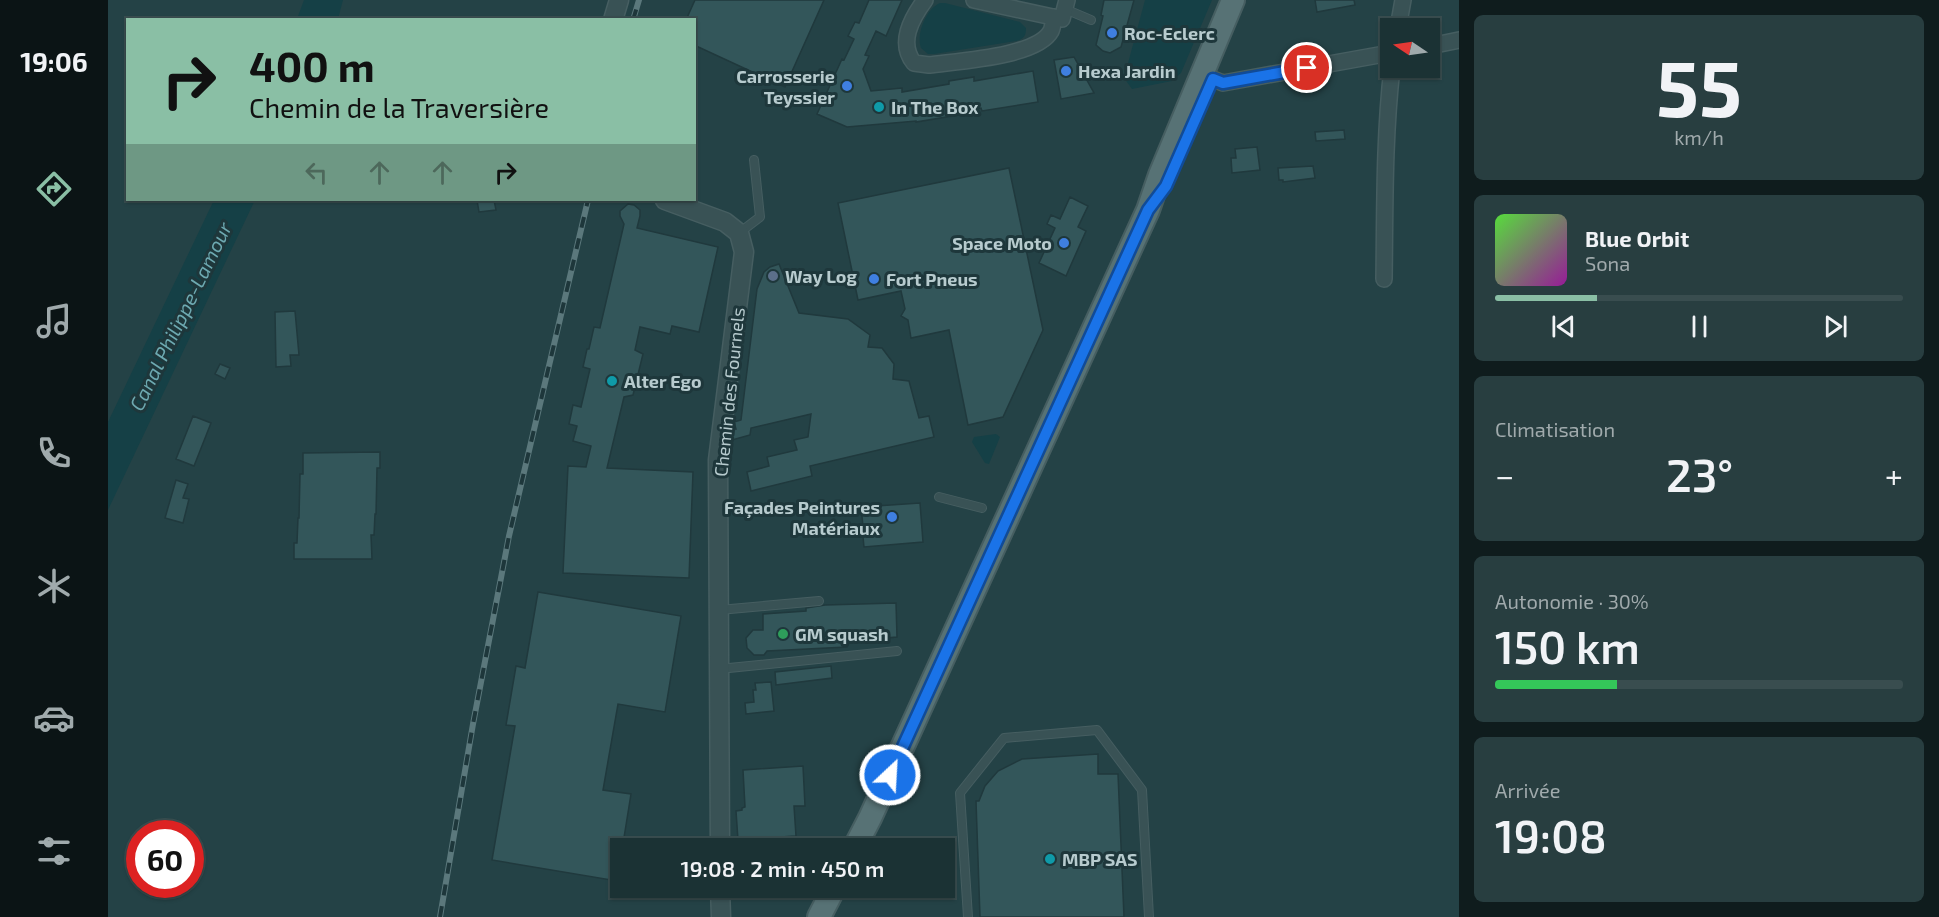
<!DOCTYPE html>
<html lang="fr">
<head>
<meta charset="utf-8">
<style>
  body { margin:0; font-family:"Exo 2",sans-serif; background:#283e40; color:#f1f3f6; height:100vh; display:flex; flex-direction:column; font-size:22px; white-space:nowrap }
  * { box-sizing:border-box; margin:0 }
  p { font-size:20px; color:#a0aaac }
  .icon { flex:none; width:33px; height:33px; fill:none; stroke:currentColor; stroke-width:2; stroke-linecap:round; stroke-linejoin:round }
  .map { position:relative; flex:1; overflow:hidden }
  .panel { display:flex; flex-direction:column; gap:15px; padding:15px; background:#0f1c1d; width:480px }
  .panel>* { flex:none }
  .banner { position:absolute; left:18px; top:18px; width:570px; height:183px; border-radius:0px; box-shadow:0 2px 4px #0004,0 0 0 2px #394d4f; background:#8abfa5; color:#111; overflow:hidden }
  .needle { width:39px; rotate:283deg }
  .tools { position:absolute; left:1272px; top:18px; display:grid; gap:12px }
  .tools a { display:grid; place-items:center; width:60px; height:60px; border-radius:0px; background:#1b3234; box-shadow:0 2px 4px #0004,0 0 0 2px #394d4f; font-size:30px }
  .speed { position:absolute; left:18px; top:820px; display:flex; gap:12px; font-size:30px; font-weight:700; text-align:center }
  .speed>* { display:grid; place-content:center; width:78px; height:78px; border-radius:50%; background:#1b3234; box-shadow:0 2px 4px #0004,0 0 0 2px #394d4f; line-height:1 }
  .speed .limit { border:9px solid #d22; background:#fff; color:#111 }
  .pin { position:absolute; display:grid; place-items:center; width:51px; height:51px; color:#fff; margin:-26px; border:3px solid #fff; border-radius:50%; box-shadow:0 2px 6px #0007 }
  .me { position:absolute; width:66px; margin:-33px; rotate:25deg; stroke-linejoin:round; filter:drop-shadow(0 0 4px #0008) }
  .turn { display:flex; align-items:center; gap:21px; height:126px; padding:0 24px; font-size:27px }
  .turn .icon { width:78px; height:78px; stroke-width:2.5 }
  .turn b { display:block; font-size:42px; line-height:51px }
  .lanes { display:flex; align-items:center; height:57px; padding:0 24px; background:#0003; justify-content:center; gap:30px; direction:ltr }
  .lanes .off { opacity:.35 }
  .big { font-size:45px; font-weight:600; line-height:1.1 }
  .panel .tile { flex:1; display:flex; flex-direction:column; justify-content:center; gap:9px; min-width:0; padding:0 21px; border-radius:9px; background:#283e40 }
  .panel .dial { align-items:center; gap:0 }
  .dial b { font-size:78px; line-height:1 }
  .song { display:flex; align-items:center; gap:18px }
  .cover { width:72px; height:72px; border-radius:9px; background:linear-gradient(135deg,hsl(110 70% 55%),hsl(300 70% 35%)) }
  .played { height:6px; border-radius:3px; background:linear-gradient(90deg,#8abfa5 25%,#394d4f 25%) }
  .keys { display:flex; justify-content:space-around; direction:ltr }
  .heat { display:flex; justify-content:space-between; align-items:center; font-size:33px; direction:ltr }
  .charge { height:9px; border-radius:4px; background:linear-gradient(90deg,#34c759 30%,#394d4f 0) }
  .trip { position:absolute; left:502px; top:838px; width:345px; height:60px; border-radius:0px; background:#1b3234; box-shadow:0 2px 4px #0004,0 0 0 2px #394d4f; font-weight:600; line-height:60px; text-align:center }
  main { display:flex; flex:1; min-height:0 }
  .menu { display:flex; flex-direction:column; width:108px; justify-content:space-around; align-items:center; background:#0b1415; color:#a0aaac }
  .menu .icon { width:42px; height:42px }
  .menu .active { color:#8abfa5 }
  .menu b { font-size:27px; color:#f1f3f6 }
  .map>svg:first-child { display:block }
  .water { fill:#154046 }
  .building { fill:#33565a; stroke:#20393d; stroke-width:1.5 }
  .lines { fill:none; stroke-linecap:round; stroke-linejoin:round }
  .service-casing { stroke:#465e61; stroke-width:10 }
  .minor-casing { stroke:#465e61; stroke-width:18 }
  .tertiary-casing { stroke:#465e61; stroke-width:21 }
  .primary-casing { stroke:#465e61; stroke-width:26 }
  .service { stroke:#395255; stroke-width:8 }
  .minor { stroke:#395255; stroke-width:15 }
  .tertiary { stroke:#395255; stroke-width:18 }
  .primary { stroke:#577275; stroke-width:22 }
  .rail-casing { stroke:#5b787c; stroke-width:6 }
  .rail { stroke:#1e373b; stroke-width:4; stroke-dasharray:11; stroke-linecap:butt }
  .route-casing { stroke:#114b97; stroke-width:15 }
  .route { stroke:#1a73e8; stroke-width:10 }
  .shop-dot { fill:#3f7fe0; stroke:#1e373b; stroke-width:2 }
  .culture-dot { fill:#0f9aa8; stroke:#1e373b; stroke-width:2 }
  .service-dot { fill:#5c6f8a; stroke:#1e373b; stroke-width:2 }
  .leisure-dot { fill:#2e9e5b; stroke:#1e373b; stroke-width:2 }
  .labels { text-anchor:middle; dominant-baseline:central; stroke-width:6; stroke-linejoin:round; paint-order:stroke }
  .poi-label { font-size:18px; font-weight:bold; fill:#b7cbce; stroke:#1e373b; text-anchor:start }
  .street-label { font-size:18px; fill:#b7cbce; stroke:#1e373b }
  .water-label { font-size:20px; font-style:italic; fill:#6da9b1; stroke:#1e373b }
</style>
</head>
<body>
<main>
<nav class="menu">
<b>19:06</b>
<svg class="icon active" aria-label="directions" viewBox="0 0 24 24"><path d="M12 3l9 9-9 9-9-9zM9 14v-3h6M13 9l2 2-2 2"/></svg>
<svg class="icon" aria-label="music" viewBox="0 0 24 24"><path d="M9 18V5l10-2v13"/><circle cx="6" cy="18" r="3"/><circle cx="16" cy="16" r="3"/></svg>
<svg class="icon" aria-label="phone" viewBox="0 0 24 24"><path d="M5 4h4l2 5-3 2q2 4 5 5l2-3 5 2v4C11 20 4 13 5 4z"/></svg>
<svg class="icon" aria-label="climate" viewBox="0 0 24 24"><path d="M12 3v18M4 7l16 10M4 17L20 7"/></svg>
<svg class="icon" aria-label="car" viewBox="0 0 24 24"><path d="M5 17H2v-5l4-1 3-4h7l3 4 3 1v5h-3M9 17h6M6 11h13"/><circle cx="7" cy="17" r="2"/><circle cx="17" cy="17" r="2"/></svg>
<svg class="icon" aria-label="filters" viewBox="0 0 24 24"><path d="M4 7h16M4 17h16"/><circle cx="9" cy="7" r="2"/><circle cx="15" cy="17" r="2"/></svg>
</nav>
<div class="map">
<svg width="1351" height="917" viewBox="0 0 1351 917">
  <rect width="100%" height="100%" fill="#244246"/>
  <path class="water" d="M 196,0 L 235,0 L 230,19 L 189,19 Z
    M 1037,0 L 1104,0 L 1073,73 L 1064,81 L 1024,89 L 1016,78 Z
    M 832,3 L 837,3 L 912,22 L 918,28 C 918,36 916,39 908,41 L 826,54 L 820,54 L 813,48 C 808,34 818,9 832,3 Z
    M 106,200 L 147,200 L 0,510 L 0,422 Z
    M 888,434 L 892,437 L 881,464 L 877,463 L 864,442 L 866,437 Z"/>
  <path class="building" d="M 587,0 L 716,0 L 677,87 L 586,45 L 586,20 L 578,20 Z
    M 761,0 L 794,0 L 778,36 L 768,31 L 757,55 L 761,56 L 755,69 L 763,91 L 794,88 L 794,92 L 841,84 L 841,81 L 866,77 L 866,81 L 925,71 L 930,102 L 874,111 L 873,108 L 850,112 L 850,115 L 808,122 L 808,121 L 739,127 L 709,114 L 734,59 L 736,60 L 746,39 L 740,36 L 747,22 L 751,23 Z
    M 996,0 L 1026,0 L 1013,47 L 1002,53 L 995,51 L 988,45 L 995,16 L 993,15 Z
    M 1207,0 L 1246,0 L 1247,5 L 1209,12 Z
    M 966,57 L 986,93 L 953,99 L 946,60 Z
    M 1236,130 L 1237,139 L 1208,141 L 1207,132 Z
    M 1149,147 L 1152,170 L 1124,173 L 1123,158 L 1128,158 L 1127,149 Z
    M 1205,166 L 1207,178 L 1175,182 L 1175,180 L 1171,180 L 1170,168 Z
    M 901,168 L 935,330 L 895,417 L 860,425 L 841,330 L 803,338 L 800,320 L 793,316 L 797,309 L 793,291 L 750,300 L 730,203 Z
    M 962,197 L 980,206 L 970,227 L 978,231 L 958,276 L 931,263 L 947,228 L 939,224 L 943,215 L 952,219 Z
    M 369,200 L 386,200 L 388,210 L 371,212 Z
    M 520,204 L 526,205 L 532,210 L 532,216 L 529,228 L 610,247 L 591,332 L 564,326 L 562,334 L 532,327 L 527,350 L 535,354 L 525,395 L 516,397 L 499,468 L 585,472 L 581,578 L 455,573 L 460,466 L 478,467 L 483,446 L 465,441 L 469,426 L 461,424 L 465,405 L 473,407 L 482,369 L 475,367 L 479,349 L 481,349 L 486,327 L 492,328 L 516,224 L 512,216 L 512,211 Z
    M 671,264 L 691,313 L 740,319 L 762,335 L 760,347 L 774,348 L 786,364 L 785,379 L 801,381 L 811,418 L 821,416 L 826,437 L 702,466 L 704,476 L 643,491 L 639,472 L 661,466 L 659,457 L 689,450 L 686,440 L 700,437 L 703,414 L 643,428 L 642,435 L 624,440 L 625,429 L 628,429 L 626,422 L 633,420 L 649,289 L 656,272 L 662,267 Z
    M 187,311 L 191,355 L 182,355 L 183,366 L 168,367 L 167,312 Z
    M 112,364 L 122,368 L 117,379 L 107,374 Z
    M 85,416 L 103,423 L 86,466 L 68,459 Z
    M 272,452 L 272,468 L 269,468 L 268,514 L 267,514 L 266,535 L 263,535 L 264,559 L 186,559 L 186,543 L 189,543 L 190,518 L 191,518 L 192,474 L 195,474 L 195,453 Z
    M 68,480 L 80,484 L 75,498 L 81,499 L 75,523 L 57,518 Z
    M 812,503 L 815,542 L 756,547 L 755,537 L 746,537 L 745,527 L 755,526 L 753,507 Z
    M 430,592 L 573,616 L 557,712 L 510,704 L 495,790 L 523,794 L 509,881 L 384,860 L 407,726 L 398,725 L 408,666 L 417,668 Z
    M 788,603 L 789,637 L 778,638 L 778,640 L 739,641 L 739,647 L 659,651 L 656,655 L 646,655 L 639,648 L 638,638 L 645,630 L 655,630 L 655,614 L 698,611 L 698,608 L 717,605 Z
    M 723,666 L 724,678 L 668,685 L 667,672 Z
    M 663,682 L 666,711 L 638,714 L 637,703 L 646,702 L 645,690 L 648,690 L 647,683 Z
    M 990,754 L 990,774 L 1010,774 L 1016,917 L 872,917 L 868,801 L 871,801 L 877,786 L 890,771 L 914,759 Z
    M 695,766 L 697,806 L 686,806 L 688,836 L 630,840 L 628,811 L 634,810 L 634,808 L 637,807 L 635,770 Z"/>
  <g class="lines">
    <g class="service-casing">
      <path id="service" d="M 957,9 L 983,20
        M 631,233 L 652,217 L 646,160
        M 831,497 L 874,508
        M 611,610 L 711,601
        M 611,669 L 789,651
        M 860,917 L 852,793 L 896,738 L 989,730 L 1034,790 L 1041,917"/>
    </g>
    <g class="minor-casing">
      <path id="minor" d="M 817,0 C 803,19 790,43 806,63 L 821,65 C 849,61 929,57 943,31 C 945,27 945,21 946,17
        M 866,0 L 954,19 L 959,0
        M 1290,28 L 1295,0
        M 1322,46 L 1351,40
        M 1105,79 L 1115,83 L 1282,53
        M 1276,279 C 1277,208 1276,138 1284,68"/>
    </g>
    <g class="tertiary-casing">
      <path id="tertiary" d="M 505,20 L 511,0
        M 557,200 L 617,222 L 631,233 L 636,252 L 610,460 L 612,849
        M 612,888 L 613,917"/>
    </g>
    <g class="primary-casing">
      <path id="primary" d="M 746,849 L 762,818 L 1040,210 L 1052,175 L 1125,0
        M 711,917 L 726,888"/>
    </g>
    <use href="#service" class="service"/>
    <use href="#minor" class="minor"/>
    <use href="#tertiary" class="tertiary"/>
    <use href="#primary" class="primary"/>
    <g class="rail-casing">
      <path id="rail" d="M 525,20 L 531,0
        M 332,917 L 365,724 L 401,536 L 480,200"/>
    </g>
    <use href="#rail" class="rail"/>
  </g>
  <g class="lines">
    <g class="route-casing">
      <path id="route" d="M 782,775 L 1040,210 L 1058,186 L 1105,79 L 1115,83 L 1199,68"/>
    </g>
    <use href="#route" class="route"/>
  </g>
  <g class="shop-dot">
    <circle cx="1004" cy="33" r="6"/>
    <circle cx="958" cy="71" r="6"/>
    <circle cx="739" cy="86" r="6"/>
    <circle cx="956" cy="243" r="6"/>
    <circle cx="766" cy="279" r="6"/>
    <circle cx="784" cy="517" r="6"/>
  </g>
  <g class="culture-dot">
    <circle cx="771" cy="107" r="6"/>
    <circle cx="504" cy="381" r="6"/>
    <circle cx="942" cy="859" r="6"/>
  </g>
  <circle class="service-dot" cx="665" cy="276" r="6"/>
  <circle class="leisure-dot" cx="675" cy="634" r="6"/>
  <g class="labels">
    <g class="poi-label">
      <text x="1016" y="33">Roc-Eclerc</text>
      <text x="970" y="71">Hexa Jardin</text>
      <text x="727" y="76" text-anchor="end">Carrosserie<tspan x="727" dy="21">Teyssier</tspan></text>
      <text x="783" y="107">In The Box</text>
      <text x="944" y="243" text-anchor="end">Space Moto</text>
      <text x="677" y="276">Way Log</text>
      <text x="778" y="279">Fort Pneus</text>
      <text x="516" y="381">Alter Ego</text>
      <text x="772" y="507" text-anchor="end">Façades Peintures<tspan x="772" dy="21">Matériaux</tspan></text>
      <text x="687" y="634">GM squash</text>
      <text x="954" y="859">MBP SAS</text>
    </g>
    <g class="street-label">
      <text transform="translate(621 392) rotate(-84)">Chemin des Fournels</text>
    </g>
    <g class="water-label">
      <text transform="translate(72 316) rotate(-64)">Canal Philippe-Lamour</text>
    </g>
  </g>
</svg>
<div class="tools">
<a><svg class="needle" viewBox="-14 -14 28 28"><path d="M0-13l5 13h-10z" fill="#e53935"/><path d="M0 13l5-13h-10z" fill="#a0aaac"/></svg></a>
</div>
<div class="speed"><div class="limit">60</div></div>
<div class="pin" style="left:1199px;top:68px;background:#d93025"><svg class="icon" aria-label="arrive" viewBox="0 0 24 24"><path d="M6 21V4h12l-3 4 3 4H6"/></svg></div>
<svg class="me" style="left:782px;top:775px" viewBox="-20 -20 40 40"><circle r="17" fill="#1a73e8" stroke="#fff" stroke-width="3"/><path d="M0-11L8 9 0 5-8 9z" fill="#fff"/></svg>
<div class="trip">19:08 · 2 min · 450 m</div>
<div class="banner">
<div class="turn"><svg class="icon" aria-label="right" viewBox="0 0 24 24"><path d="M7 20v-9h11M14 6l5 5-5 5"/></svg><div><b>400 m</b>Chemin de la Traversière</div></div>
<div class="lanes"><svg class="icon off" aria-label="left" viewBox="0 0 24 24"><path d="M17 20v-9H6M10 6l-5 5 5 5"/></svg><svg class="icon off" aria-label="ahead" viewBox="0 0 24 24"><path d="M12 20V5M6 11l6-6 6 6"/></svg><svg class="icon off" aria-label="ahead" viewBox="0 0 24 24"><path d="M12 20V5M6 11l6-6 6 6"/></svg><svg class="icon" aria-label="right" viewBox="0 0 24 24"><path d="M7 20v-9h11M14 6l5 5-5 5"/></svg></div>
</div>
</div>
<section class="panel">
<div class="tile dial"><b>55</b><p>km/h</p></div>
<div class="tile">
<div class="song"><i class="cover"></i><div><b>Blue Orbit</b><p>Sona</p></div></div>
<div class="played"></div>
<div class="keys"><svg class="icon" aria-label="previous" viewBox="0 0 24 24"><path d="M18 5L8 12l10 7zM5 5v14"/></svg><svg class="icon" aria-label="pause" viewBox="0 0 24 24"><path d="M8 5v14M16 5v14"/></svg><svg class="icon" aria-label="next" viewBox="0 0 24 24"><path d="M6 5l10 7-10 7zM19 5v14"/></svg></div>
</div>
<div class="tile"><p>Climatisation</p>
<div class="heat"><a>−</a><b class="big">23°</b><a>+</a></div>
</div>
<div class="tile"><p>Autonomie · 30%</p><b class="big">150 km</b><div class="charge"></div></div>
<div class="tile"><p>Arrivée</p><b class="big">19:08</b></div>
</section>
</main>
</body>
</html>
